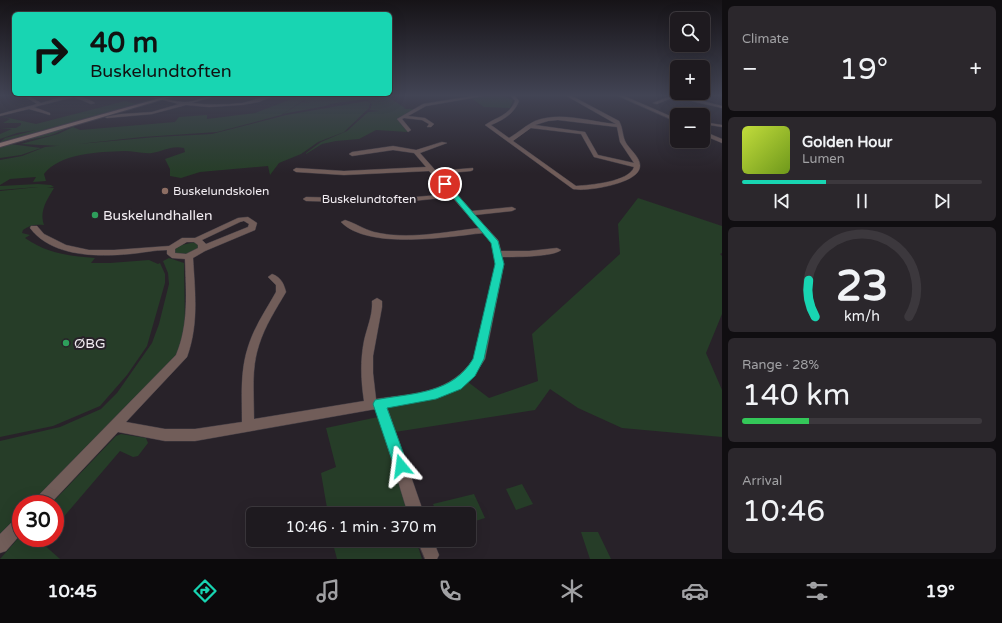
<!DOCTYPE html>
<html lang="en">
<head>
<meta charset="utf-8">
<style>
  body { margin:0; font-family:"Varela Round",sans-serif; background:#2b272c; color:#f1f3f6; height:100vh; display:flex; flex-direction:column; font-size:15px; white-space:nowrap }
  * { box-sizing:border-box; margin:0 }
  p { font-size:13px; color:#a1a1a4 }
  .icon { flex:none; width:22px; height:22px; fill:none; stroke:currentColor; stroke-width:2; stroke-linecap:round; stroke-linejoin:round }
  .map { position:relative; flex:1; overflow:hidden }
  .details { display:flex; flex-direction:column; gap:6px; padding:6px; background:#100e11; width:280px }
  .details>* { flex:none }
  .top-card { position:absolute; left:12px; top:12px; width:380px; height:84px; border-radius:6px; box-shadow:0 4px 16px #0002,0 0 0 1px #3c383d; background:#18d5b2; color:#111; overflow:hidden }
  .buttons { position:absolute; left:670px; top:12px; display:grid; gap:8px }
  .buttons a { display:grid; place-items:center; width:40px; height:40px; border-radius:6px; background:#1e1a1f; box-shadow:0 4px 16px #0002,0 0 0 1px #3c383d; font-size:20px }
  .speed { position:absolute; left:12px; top:495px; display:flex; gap:8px; font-size:20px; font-weight:700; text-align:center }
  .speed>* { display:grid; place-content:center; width:52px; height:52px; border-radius:50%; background:#1e1a1f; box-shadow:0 4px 16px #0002,0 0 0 1px #3c383d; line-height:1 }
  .speed .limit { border:6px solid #d22; background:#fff; color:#111 }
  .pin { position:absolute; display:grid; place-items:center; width:34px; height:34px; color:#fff; margin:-17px; border:2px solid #fff; border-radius:50%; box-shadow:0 1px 4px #0007 }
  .me { position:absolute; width:44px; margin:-22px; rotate:344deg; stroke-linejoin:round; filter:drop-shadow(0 0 3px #0008) }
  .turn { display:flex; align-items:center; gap:14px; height:84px; padding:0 12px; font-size:18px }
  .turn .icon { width:52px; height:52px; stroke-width:2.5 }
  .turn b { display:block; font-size:28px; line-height:34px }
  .big { font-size:30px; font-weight:600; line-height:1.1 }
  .details .tile { flex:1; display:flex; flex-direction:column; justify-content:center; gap:6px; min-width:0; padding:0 14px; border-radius:6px; background:#2b272c }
  .details .dial { align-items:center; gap:0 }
  .dial svg { height:104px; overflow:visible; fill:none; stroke:#3c383d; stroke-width:7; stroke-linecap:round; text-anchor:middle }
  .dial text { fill:#f1f3f6; stroke:none }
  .song { display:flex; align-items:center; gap:12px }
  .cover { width:48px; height:48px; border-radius:6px; background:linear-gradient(135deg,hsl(70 70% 55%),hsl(80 70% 35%)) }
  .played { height:4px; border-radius:2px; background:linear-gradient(90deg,#18d5b2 35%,#3c383d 35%) }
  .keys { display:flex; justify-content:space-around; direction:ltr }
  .heat { display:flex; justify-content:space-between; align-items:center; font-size:22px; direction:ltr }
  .charge { height:6px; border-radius:3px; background:linear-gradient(90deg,#34c759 28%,#3c383d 0) }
  .trip { position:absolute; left:246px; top:507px; width:230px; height:40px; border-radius:6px; background:#1e1a1f; box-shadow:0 4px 16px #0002,0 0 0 1px #3c383d; font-weight:600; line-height:40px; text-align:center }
  .tabs { display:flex; height:64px; justify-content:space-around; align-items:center; background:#0c0a0c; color:#a1a1a4 }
  .tabs .icon { width:28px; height:28px }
  .tabs .selected { color:#18d5b2 }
  .tabs b { font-size:18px; color:#f1f3f6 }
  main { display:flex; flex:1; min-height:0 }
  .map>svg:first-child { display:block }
  .green { fill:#263d28 }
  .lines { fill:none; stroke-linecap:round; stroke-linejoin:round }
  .street-casing { stroke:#443e45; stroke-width:1 }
  .secondary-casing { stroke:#443e45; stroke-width:2 }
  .street { fill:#715d59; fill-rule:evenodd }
  .secondary { fill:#9d7e77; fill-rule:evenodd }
  .route { fill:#18d5b2; stroke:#108a74 }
  .education-dot { fill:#8d6e63; stroke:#282229; stroke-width:1.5 }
  .leisure-dot { fill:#2e9e5b; stroke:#282229; stroke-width:1.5 }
  .labels { text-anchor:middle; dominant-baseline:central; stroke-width:4; stroke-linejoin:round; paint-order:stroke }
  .far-poi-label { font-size:12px; fill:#f2edf2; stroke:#282229; text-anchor:start }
  .far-street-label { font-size:12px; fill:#f2edf2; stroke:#282229 }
  .poi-label { font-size:14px; fill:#f2edf2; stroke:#282229; text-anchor:start }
</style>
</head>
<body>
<main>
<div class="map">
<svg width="722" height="559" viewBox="0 0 722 559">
  <rect width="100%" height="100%" fill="#282229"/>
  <path class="green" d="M 302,95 L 316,95 L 307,98 L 281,115 L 217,132 L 142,137 L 60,146 L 21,144 L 58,134 L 73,127 L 80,130 L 175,122 L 179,117 L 207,115 L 207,119 L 255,113 Z
    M 319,95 L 328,99 L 339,98 L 340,95 L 396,95 L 328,104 L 331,105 L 283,114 L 302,102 L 310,103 L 303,101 Z
    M 500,95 L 513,100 L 510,108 L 484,107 L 471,98 Z
    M 388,97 L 405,108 L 404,109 L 415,109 L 397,119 L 408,132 L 376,130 L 359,139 L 336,141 L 322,144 L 306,154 L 306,153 L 321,142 L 347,131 L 368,112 L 380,111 L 370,110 L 372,104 L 368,100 Z
    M 125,101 L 136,104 L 0,142 L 5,138 L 36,130 L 17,133 L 0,139 L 0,134 L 12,129 L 0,128 L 16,128 L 21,125 L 21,123 L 3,123 L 10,119 L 0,116 L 36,124 Z
    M 367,101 L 370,103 L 369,108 L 344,132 L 318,142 L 301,154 L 279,163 L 270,175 L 268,166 L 200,172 L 181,178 L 170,176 L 170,169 L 165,159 L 185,152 L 184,148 C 171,145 164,151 152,153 C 143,154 133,151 124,151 C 99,152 60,153 44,174 L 46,181 L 33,182 L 36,177 L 10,179 L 0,185 L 0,160 L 22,156 L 45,147 L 156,137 L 212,134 L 286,115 Z
    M 65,127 L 66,128 C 50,139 29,138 10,144 L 41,148 L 21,155 L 0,158 L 0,147 Z
    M 38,184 L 51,185 L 54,187 L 47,188 L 54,188 C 47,200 39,211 44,225 C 36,224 29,225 23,230 L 22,233 L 30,235 L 25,238 C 46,253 69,256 95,258 L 91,263 L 110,263 L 149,260 L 158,264 L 160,263 L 165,274 L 165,283 L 147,346 L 127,375 L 100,406 L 53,426 L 0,437 L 0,191 L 38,187 L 0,190 L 0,186 Z
    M 638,198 L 722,226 L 722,253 L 720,254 L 722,256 L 722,314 L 706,353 L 722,390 L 722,437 L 622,428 L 578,408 L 550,389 L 535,410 L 395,432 L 384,407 C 416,401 439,399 468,382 L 489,398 L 538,381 L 532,334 L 620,254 L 618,224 Z
    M 195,242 L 198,243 L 200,247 C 193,254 182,257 173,252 L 177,246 Z
    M 169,258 L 184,263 L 185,328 L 178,353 L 168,365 L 30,504 L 21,504 L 21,513 L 0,534 L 0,441 L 60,427 L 101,409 L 117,393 L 152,343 L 159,324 L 169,284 L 168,273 L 163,261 Z
    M 378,417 L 389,445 L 409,514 L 328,514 L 321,473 L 336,467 L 326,428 Z
    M 121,434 L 146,438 L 148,443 L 138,456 L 133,457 L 120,451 L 55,527 L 55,504 L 51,504 L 116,436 Z
    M 522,484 L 533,504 L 516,510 L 506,489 Z
    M 474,494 L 485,518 L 469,523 L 469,514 L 437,514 L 433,504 Z
    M 581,532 L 598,532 L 611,559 L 590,559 Z
    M 21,535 L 21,538 L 46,538 L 42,543 L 60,559 L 0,559 Z
    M 332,540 L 416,540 L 422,559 L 337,559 Z"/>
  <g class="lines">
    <g class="street-casing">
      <path id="street" d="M 22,95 L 27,95 L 41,103 C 61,97 76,90 95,103 L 91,104 L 74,97 L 34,107 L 50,113 L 50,115 L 29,109 L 0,116 L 0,114 L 37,104 Z
        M 142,95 C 156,95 169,101 183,102 C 195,103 206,95 218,95 L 192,103 C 208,105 225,105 242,103 C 253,101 264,95 275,95 L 259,102 L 241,105 L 209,107 L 186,105 L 152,114 L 107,118 L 105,117 L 121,114 L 152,112 L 179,104 Z
        M 479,95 L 489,95 L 426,106 L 408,116 L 425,118 L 434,124 L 431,127 L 427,127 L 429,124 L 422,120 L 404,118 L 402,119 L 411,130 L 408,132 L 397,119 L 423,104 Z
        M 510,95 L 514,95 L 519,101 C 514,114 503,120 491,125 L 509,138 C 518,133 526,125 535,121 C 561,111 590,122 616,124 L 565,95 L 570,95 L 619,121 C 623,128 622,133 625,141 C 629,150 644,159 639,170 C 633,184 586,192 573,189 L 485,125 C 496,117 509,116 515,101 ZM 558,120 L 617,127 L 620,142 L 634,163 L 598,155 L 585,132 L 535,125 L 548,121 ZM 531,128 L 581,134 L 594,157 L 634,167 C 629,182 590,185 576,186 L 513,141 Z
        M 616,95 L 622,95 L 677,119 L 677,122 Z
        M 673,95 L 679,95 L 722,106 L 722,108 L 674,97 L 657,104 L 653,103 Z
        M 703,122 L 722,125 L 722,127 L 703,124 Z
        M 703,131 L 722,139 L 722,143 L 703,135 Z
        M 442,142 L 447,143 L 420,153 L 436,171 L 473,168 L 473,170 L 471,171 L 439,174 L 472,211 L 512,207 L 516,209 L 512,211 L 475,215 L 498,240 L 501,251 L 529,251 L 557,248 L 561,250 C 553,257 515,257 502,257 L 504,264 L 485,359 L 474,376 L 460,388 L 440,397 L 387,407 L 424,514 L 408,514 L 376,409 L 195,441 L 165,441 L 118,432 L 50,504 L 33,504 L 35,499 L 176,355 C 189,324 186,292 185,259 L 172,258 L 167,254 L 167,250 C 154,250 142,253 130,254 C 97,257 52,257 30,228 L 31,226 L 37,226 L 44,234 L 66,245 L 89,250 L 114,250 L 169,246 L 182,238 L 195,238 L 238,218 L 248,217 L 257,223 L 255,230 L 205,251 L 193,258 C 195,292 199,324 187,357 L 126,422 L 165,429 L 195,429 L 242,422 C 242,397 240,371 248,347 C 254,327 266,310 276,292 L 276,285 L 268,277 L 272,274 C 281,277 284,284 286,292 C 276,309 265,326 259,345 C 251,369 254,394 254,419 L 364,401 C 361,381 360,361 364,341 C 367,327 373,315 372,301 L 377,298 L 382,301 L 382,307 L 373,356 L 373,373 L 376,399 C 415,393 450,394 474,358 L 496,264 L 491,242 L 483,233 C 447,237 368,250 341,222 L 345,220 C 355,223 363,229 374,232 C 407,240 445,232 479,228 L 452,197 L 393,203 L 306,201 L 303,199 L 306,197 L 393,199 L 449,194 L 429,171 L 344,175 L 296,172 L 293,170 L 296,168 L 344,171 L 426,167 L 414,153 L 393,150 L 352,156 L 349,154 L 352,152 L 393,146 L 416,150 ZM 244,221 L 249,224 L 248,227 L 206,244 L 202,240 L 240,222 ZM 187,242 L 194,242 L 198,245 L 198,248 L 186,254 L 175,253 L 175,249 Z
        M 21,515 L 21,534 L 6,551 L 0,553 L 0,534 L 16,518 Z
        M 417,540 L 433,540 L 439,555 L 437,559 L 425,559 Z"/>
    </g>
    <g class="secondary-casing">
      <path id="secondary" d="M 171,95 L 178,95 L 0,147 L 0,143 Z"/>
    </g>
    <use href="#street" class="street"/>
    <use href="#secondary" class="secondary"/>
  </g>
  <linearGradient id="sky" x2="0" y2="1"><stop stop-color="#161317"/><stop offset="0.55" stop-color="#424454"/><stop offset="1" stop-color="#424454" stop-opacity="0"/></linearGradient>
  <rect width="722" height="173" fill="url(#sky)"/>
  <path class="route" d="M 443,183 L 447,183 L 498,241 L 504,264 L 484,359 L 475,376 L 461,389 L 436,399 L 387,408 L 408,466 L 406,471 L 401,473 L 396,471 L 394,466 L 373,404 L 375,400 L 380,399 C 415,393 453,393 473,359 L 495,264 L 491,243 L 443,185 Z"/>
  <circle class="education-dot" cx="165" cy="191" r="4"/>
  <g class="leisure-dot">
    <circle cx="95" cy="215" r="4"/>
    <circle cx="66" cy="343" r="4"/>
  </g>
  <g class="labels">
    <g class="far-poi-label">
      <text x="173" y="191">Buskelundskolen</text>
    </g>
    <g class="far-street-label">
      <text x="369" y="199">Buskelundtoften</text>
    </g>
    <g class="poi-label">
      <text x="103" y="215">Buskelundhallen</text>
      <text x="74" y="343">ØBG</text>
    </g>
  </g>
</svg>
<div class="buttons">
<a><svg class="icon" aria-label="search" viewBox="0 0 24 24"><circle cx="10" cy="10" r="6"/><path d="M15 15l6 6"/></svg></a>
<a>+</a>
<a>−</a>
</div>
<div class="speed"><div class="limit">30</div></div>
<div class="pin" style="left:445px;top:184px;background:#d93025"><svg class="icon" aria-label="arrive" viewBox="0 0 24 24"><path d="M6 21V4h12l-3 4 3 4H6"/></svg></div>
<svg class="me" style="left:401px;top:466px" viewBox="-20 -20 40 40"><path d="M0-17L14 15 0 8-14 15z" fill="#18d5b2" stroke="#fff" stroke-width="4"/></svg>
<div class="trip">10:46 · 1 min · 370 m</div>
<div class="top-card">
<div class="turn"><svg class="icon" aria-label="right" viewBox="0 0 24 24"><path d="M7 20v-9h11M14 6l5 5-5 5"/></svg><div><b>40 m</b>Buskelundtoften</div></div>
</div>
</div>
<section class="details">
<div class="tile"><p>Climate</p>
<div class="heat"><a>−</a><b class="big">19°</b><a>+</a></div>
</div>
<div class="tile">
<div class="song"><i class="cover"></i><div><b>Golden Hour</b><p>Lumen</p></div></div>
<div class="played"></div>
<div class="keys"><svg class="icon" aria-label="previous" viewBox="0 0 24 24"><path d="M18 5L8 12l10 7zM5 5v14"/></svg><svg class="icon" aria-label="pause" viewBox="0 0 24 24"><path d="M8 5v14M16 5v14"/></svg><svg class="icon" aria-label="next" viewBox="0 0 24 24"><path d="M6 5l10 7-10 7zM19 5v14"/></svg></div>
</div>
<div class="tile dial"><svg viewBox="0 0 100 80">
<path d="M14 69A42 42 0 1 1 86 69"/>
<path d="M14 69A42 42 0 0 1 9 41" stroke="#18d5b2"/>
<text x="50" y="56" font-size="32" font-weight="700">23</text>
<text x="50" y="72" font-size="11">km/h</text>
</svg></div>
<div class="tile"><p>Range · 28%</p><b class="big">140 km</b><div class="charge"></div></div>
<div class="tile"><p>Arrival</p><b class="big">10:46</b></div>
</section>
</main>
<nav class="tabs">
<b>10:45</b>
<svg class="icon selected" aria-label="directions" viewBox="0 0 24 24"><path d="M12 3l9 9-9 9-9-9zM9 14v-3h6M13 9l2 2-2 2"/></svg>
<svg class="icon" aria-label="music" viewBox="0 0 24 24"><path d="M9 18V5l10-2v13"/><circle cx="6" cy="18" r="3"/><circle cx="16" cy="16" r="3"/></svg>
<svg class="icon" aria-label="phone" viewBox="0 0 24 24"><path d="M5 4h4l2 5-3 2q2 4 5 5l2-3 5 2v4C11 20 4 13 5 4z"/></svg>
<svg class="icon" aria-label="climate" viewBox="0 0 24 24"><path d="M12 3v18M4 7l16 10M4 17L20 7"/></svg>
<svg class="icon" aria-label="car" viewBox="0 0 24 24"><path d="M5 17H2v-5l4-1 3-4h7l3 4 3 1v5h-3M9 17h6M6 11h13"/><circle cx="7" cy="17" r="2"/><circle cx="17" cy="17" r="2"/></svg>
<svg class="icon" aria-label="filters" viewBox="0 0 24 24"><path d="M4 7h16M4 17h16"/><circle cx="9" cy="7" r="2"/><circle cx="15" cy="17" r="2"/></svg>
<b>19°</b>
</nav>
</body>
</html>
